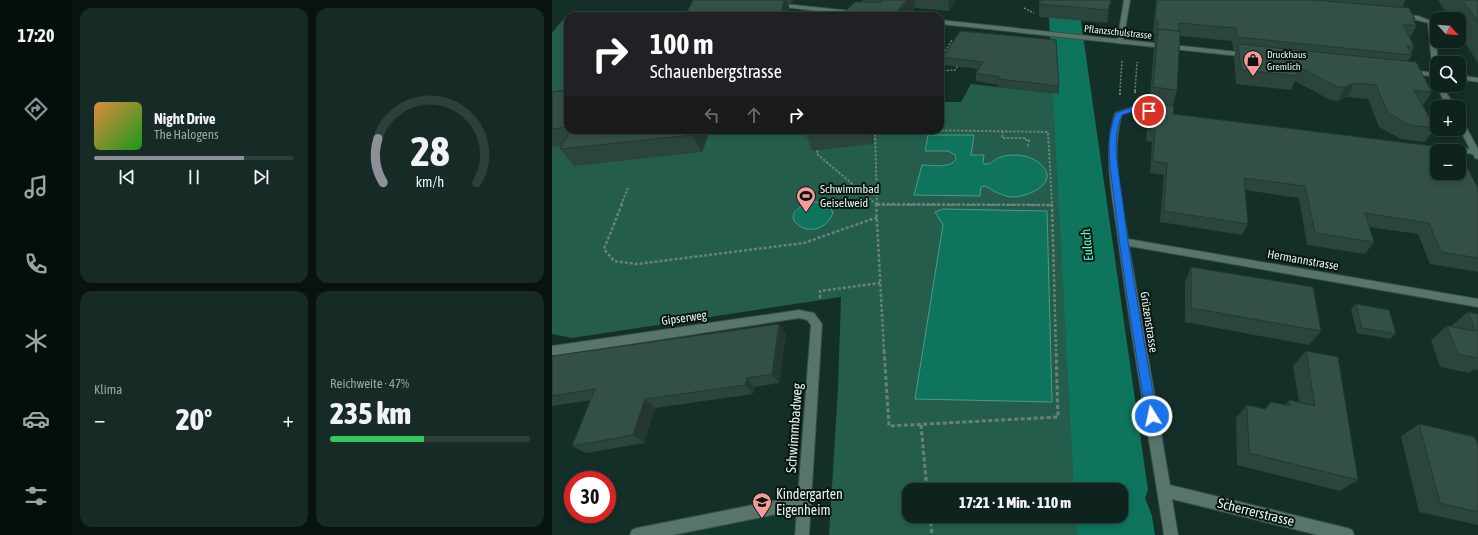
<!DOCTYPE html>
<html lang="de">
<head>
<meta charset="utf-8">
<style>
  body { margin:0; font-family:"Asap Condensed",sans-serif; background:#172b26; color:#f1f3f6; height:100vh; display:flex; flex-direction:column; font-size:15px; white-space:nowrap }
  * { box-sizing:border-box; margin:0 }
  p { font-size:13px; color:#9ba4a4 }
  .icon { flex:none; width:22px; height:22px; fill:none; stroke:currentColor; stroke-width:2; stroke-linecap:round; stroke-linejoin:round }
  .map { position:relative; flex:1; overflow:hidden }
  .details { display:flex; flex-direction:column; gap:8px; padding:8px; background:#081310; width:480px }
  .details>* { flex:none }
  .guide { position:absolute; left:12px; top:12px; width:380px; height:122px; border-radius:12px; box-shadow:0 2px 6px #0003,0 0 0 1px #2e403b; background:#202124; color:#fff; overflow:hidden }
  .needle { width:26px; rotate:116deg }
  .fabs { position:absolute; left:878px; top:12px; display:grid; gap:8px }
  .fabs a { display:grid; place-items:center; width:36px; height:36px; border-radius:8px; background:#0e231d; box-shadow:0 2px 6px #0003,0 0 0 1px #2e403b; font-size:20px }
  .speed { position:absolute; left:12px; top:471px; display:flex; gap:8px; font-size:20px; font-weight:700; text-align:center }
  .speed>* { display:grid; place-content:center; width:52px; height:52px; border-radius:50%; background:#0e231d; box-shadow:0 2px 6px #0003,0 0 0 1px #2e403b; line-height:1 }
  .speed .limit { border:6px solid #d22; background:#fff; color:#111 }
  .pin { position:absolute; display:grid; place-items:center; width:34px; height:34px; color:#fff; margin:-17px; border:2px solid #fff; border-radius:50%; box-shadow:0 1px 4px #0007 }
  .me { position:absolute; width:44px; margin:-22px; rotate:350deg; stroke-linejoin:round; filter:drop-shadow(0 0 3px #0008) }
  .turn { display:flex; align-items:center; gap:14px; height:84px; padding:0 20px; font-size:18px }
  .turn .icon { width:52px; height:52px; stroke-width:2.5 }
  .turn b { display:block; font-size:28px; line-height:34px }
  .lanes { display:flex; align-items:center; height:38px; padding:0 20px; background:#0003; justify-content:center; gap:20px; direction:ltr }
  .lanes .off { opacity:.35 }
  .big { font-size:30px; font-weight:800; line-height:1.1 }
  .details .card { flex:1; display:flex; flex-direction:column; justify-content:center; gap:6px; min-width:0; padding:0 14px; border-radius:12px; background:#172b26 }
  .details .dial { align-items:center; gap:0 }
  .dial svg { height:104px; overflow:visible; fill:none; stroke:#2e403b; stroke-width:7; stroke-linecap:round; text-anchor:middle }
  .dial text { fill:#f1f3f6; stroke:none }
  .song { display:flex; align-items:center; gap:12px }
  .cover { width:48px; height:48px; border-radius:6px; background:linear-gradient(135deg,hsl(30 70% 55%),hsl(120 70% 35%)) }
  .played { height:4px; border-radius:2px; background:linear-gradient(90deg,#8c9099 75%,#2e403b 75%) }
  .keys { display:flex; justify-content:space-around; direction:ltr }
  .heat { display:flex; justify-content:space-between; align-items:center; font-size:22px; direction:ltr }
  .charge { height:6px; border-radius:3px; background:linear-gradient(90deg,#34c759 47%,#2e403b 0) }
  .details .tiles { flex:1; display:grid; gap:8px; grid-template-columns:repeat(2,1fr) }
  .trip { position:absolute; left:350px; top:483px; width:226px; height:40px; border-radius:12px; background:#0e231d; box-shadow:0 2px 6px #0003,0 0 0 1px #2e403b; font-weight:800; line-height:40px; text-align:center }
  main { display:flex; flex:1; min-height:0 }
  .tabs { display:flex; flex-direction:column; width:72px; justify-content:space-around; align-items:center; background:#060e0c; color:#9ba4a4 }
  .tabs .icon { width:28px; height:28px }
  .tabs .active { color:#8c9099 }
  .tabs b { font-size:18px; color:#f1f3f6 }
  .map>svg:first-child { display:block }
  .built { fill:#12382d }
  .green { fill:#255d4c }
  .water { fill:#0e745c; stroke:#4e9a88 }
  .lines { fill:none; stroke-linecap:round; stroke-linejoin:round }
  .river { fill:#0e745c; fill-rule:evenodd }
  .minor-casing { stroke:#364c45; stroke-width:2 }
  .tertiary-casing { stroke:#364c45; stroke-width:2 }
  .path-far3 { stroke:#6a817a; stroke-width:1.5; stroke-dasharray:2 1.5; stroke-linecap:butt }
  .path-far2 { stroke:#6a817a; stroke-width:2; stroke-dasharray:2.5 1.5; stroke-linecap:butt }
  .path-far1 { stroke:#6a817a; stroke-width:2.5; stroke-dasharray:3 2; stroke-linecap:butt }
  .path { stroke:#6a817a; stroke-width:3; stroke-dasharray:4 2.5; stroke-linecap:butt }
  .minor { fill:#57756a; fill-rule:evenodd }
  .tertiary { fill:#57756a; fill-rule:evenodd }
  .wall { fill:#2c453c }
  .shaded-wall { fill:#243831 }
  .building { fill:#335046; stroke:#243831 }
  .route { fill:#1a73e8; stroke:#114b97 }
  .labels { text-anchor:middle; dominant-baseline:central; stroke-width:4; stroke-linejoin:round; paint-order:stroke }
  .far-street-label { font-size:10px; fill:#e3f3ed; stroke:#091511 }
  .far-poi-label { font-size:10px; fill:#e3f3ed; stroke:#091511; text-anchor:start }
  .poi-label { font-size:12px; fill:#e3f3ed; stroke:#091511; text-anchor:start }
  .street-label { font-size:12px; fill:#e3f3ed; stroke:#091511 }
  .water-label { font-size:13px; font-style:italic; fill:#5efdd1; stroke:#091511 }
  .near-street-label { font-size:14px; fill:#e3f3ed; stroke:#091511 }
  .near-poi-label { font-size:14px; fill:#e3f3ed; stroke:#091511; text-anchor:start }
</style>
</head>
<body>
<main>
<nav class="tabs">
<b>17:20</b>
<svg class="icon active" aria-label="directions" viewBox="0 0 24 24"><path d="M12 3l9 9-9 9-9-9zM9 14v-3h6M13 9l2 2-2 2"/></svg>
<svg class="icon" aria-label="music" viewBox="0 0 24 24"><path d="M9 18V5l10-2v13"/><circle cx="6" cy="18" r="3"/><circle cx="16" cy="16" r="3"/></svg>
<svg class="icon" aria-label="phone" viewBox="0 0 24 24"><path d="M5 4h4l2 5-3 2q2 4 5 5l2-3 5 2v4C11 20 4 13 5 4z"/></svg>
<svg class="icon" aria-label="climate" viewBox="0 0 24 24"><path d="M12 3v18M4 7l16 10M4 17L20 7"/></svg>
<svg class="icon" aria-label="car" viewBox="0 0 24 24"><path d="M5 17H2v-5l4-1 3-4h7l3 4 3 1v5h-3M9 17h6M6 11h13"/><circle cx="7" cy="17" r="2"/><circle cx="17" cy="17" r="2"/></svg>
<svg class="icon" aria-label="filters" viewBox="0 0 24 24"><path d="M4 7h16M4 17h16"/><circle cx="9" cy="7" r="2"/><circle cx="15" cy="17" r="2"/></svg>
</nav>
<section class="details">
<div class="tiles">
<div class="card">
<div class="song"><i class="cover"></i><div><b>Night Drive</b><p>The Halogens</p></div></div>
<div class="played"></div>
<div class="keys"><svg class="icon" aria-label="previous" viewBox="0 0 24 24"><path d="M18 5L8 12l10 7zM5 5v14"/></svg><svg class="icon" aria-label="pause" viewBox="0 0 24 24"><path d="M8 5v14M16 5v14"/></svg><svg class="icon" aria-label="next" viewBox="0 0 24 24"><path d="M6 5l10 7-10 7zM19 5v14"/></svg></div>
</div>
<div class="card dial"><svg viewBox="0 0 100 80">
<path d="M14 69A42 42 0 1 1 86 69"/>
<path d="M14 69A42 42 0 0 1 10 35" stroke="#8c9099"/>
<text x="50" y="56" font-size="32" font-weight="700">28</text>
<text x="50" y="72" font-size="11">km/h</text>
</svg></div>
<div class="card"><p>Klima</p>
<div class="heat"><a>−</a><b class="big">20°</b><a>+</a></div>
</div>
<div class="card"><p>Reichweite · 47%</p><b class="big">235 km</b><div class="charge"></div></div>
</div>
</section>
<div class="map">
<svg width="926" height="535" viewBox="0 0 926 535">
  <rect width="100%" height="100%" fill="#132f27"/>
  <path class="built" d="M 252,502 L 250,535 L 85,535 Z"/>
  <path class="green" d="M 14,16 L 16,17 L 16,130 L 388,130 L 388,102 L 409,102 L 419,84 L 509,94 L 534,490 L 357,490 L 357,516 L 536,516 L 537,535 L 277,535 L 286,389 L 289,297 L 20,338 L 0,334 L 0,33 Z"/>
  <path class="water" d="M 376,135 L 422,135 L 419,155 L 432,155 L 431,162 L 432,164 C 438,165 441,161 446,158 C 458,153 477,154 487,163 C 511,182 476,198 458,197 C 448,195 442,191 433,186 L 429,187 L 428,196 L 362,195 L 370,165 C 380,165 398,169 404,159 L 403,155 L 396,151 L 373,151 Z
    M 262,202 L 269,202 L 278,206 L 281,213 C 266,250 212,214 262,202 Z
    M 391,209 L 495,211 L 500,402 L 363,399 L 391,225 L 383,212 Z"/>
  <g class="lines">
    <path class="river" d="M 496,0 L 526,0 L 596,490 L 593,498 L 600,516 L 603,535 L 525,535 L 524,516 L 569,516 L 569,490 L 522,490 Z"/>
    <g class="minor-casing">
      <path id="minor" d="M 572,0 L 578,0 L 571,42 L 568,44 L 565,42 Z
        M 850,15 L 866,16 L 882,22 L 886,63 L 885,83 L 883,82 L 879,75 L 880,66 L 876,23 L 865,20 L 848,18 L 847,17 Z
        M 885,83 L 885,85 L 890,85 L 903,107 L 895,107 L 884,85 Z
        M 581,107 L 610,111 L 614,113 L 610,115 L 581,111 L 570,114 C 558,154 570,199 576,239 L 926,299 L 926,307 L 577,246 L 618,485 L 795,528 L 800,530 L 802,535 L 766,535 L 620,499 L 626,535 L 612,535 C 597,436 579,338 566,239 C 561,198 550,153 563,113 Z
        M 907,119 L 911,121 L 926,149 L 926,159 L 923,158 L 921,154 L 907,152 L 907,151 L 892,150 L 888,148 L 892,146 L 918,149 L 907,128 Z
        M 247,310 L 262,313 L 270,324 L 257,535 L 243,535 L 245,510 L 121,535 L 78,535 L 80,530 L 85,528 L 246,496 L 259,325 L 255,320 L 247,318 L 0,356 L 0,346 Z"/>
    </g>
    <g class="tertiary-casing">
      <path id="tertiary" d="M 223,3 L 328,14 L 331,16 L 311,16 L 221,6 L 221,4 Z
        M 388,20 L 696,53 L 699,55 L 696,57 L 388,24 Z
        M 857,70 L 885,73 L 885,77 L 855,73 L 855,71 Z
        M 907,75 L 926,78 L 926,82 L 907,79 Z"/>
    </g>
    <path class="path-far3" d="M 472,8 L 482,13
      M 388,60 L 400,40
      M 388,71 L 403,70 L 406,65
      M 568,91 L 570,60
      M 583,91 L 585,62"/>
    <path class="path-far2" d="M 583,93 L 583,90
      M 568,95 L 568,90
      M 323,130 L 325,205 L 500,205
      M 365,130 L 496,132 L 500,205
      M 451,131 L 450,138 L 474,138 L 474,140 L 477,140 L 476,147
      M 265,150 L 265,154 L 325,205
      M 69,205 L 76,188"/>
    <path class="path-far1" d="M 70,204 L 52,249 L 62,261 L 85,264 L 252,243 L 326,217
      M 324,204 L 332,351
      M 325,204 L 500,205
      M 500,204 L 504,351
      M 268,298 L 268,291 L 328,283"/>
    <path class="path" d="M 332,350 L 337,426 L 506,417 L 504,350
      M 369,425 L 375,490
      M 378,516 L 380,535"/>
    <use href="#minor" class="minor"/>
    <use href="#tertiary" class="tertiary"/>
  </g>
  <path class="wall" d="M 141,0 L 243,0 L 240,3 L 236,3 L 238,10 Z
    M 310,0 L 404,0 L 397,11 L 363,8 L 356,16 L 288,16 L 310,2 Z
    M 487,0 L 559,0 L 555,23 L 487,17 Z
    M 604,0 L 853,0 L 853,1 L 850,7 L 863,19 L 862,21 L 865,26 L 858,37 L 862,47 L 859,53 L 860,55 L 856,61 L 880,92 L 871,105 L 883,128 L 873,142 L 849,139 L 827,127 L 816,99 L 795,97 L 786,101 L 778,100 L 743,81 L 739,90 L 684,84 L 682,57 L 684,50 L 681,50 L 680,41 L 628,36 L 625,90 L 621,106 L 621,114 L 926,188 L 926,272 L 878,264 L 866,234 L 817,227 L 822,242 L 813,254 L 755,245 L 747,198 L 693,190 L 696,224 L 690,235 L 608,222 L 612,175 L 598,173 L 600,142 L 594,141 L 596,114 L 597,108 L 597,107 L 602,48 L 603,41 L 602,41 L 603,33 L 601,33 Z
    M 886,0 L 926,0 L 926,63 L 907,33 L 907,19 L 898,19 Z
    M 408,31 L 507,86 L 507,94 L 447,87 L 447,85 L 424,81 L 424,73 L 426,69 L 392,65 L 391,57 Z
    M 16,90 L 16,130 L 158,130 L 150,152 L 22,166 L 8,149 L 9,146 L 0,147 L 0,92 Z
    M 254,130 L 321,130 L 321,144 L 260,151 L 254,134 Z
    M 639,267 L 769,331 L 757,345 L 633,322 L 633,282 Z
    M 804,304 L 844,334 L 838,339 L 805,333 L 799,309 Z
    M 916,312 L 926,314 L 926,370 L 922,369 L 917,373 L 888,367 L 879,340 L 895,326 L 900,327 L 899,326 Z
    M 234,334 L 227,383 L 202,387 L 201,394 L 103,408 L 92,443 L 34,453 L 20,446 L 39,400 L 0,406 L 0,356 Z
    M 754,351 L 806,480 L 788,491 L 685,465 L 684,418 L 695,405 L 713,409 L 719,402 L 733,405 L 737,400 L 747,402 L 741,366 Z
    M 867,424 L 926,445 L 926,525 L 867,512 L 849,436 Z"/>
  <path class="shaded-wall" d="M 232,0 L 235,0 L 238,10 L 237,16 L 229,16 Z
    M 238,0 L 243,0 L 240,3 Z
    M 355,0 L 362,0 L 363,8 L 356,16 L 341,16 Z
    M 396,0 L 404,0 L 397,11 Z
    M 559,0 L 555,23 L 556,10 Z
    M 802,83 L 795,97 L 786,101 L 793,87 Z
    M 142,130 L 158,130 L 150,152 L 140,135 Z
    M 317,130 L 321,130 L 321,144 Z
    M 227,324 L 234,334 L 227,383 L 220,374 Z
    M 195,378 L 202,387 L 201,394 L 193,385 Z
    M 93,399 L 103,408 L 92,443 L 81,435 Z"/>
  <path class="building" d="M 141,0 L 232,0 L 229,16 L 133,16 Z
    M 329,0 L 355,0 L 341,16 L 288,16 L 303,2 L 329,2 Z
    M 488,0 L 559,0 L 556,10 L 488,4 Z
    M 605,0 L 762,0 L 857,8 L 863,19 L 860,19 L 865,26 L 851,24 L 862,47 L 855,46 L 860,55 L 685,37 L 684,28 L 627,23 L 627,31 L 605,29 L 606,21 L 603,20 Z
    M 910,0 L 926,0 L 926,22 Z
    M 606,29 L 628,31 L 625,90 L 601,87 Z
    M 408,31 L 464,36 L 504,40 L 507,86 L 447,79 L 448,77 L 424,73 L 431,62 L 391,57 Z
    M 686,44 L 864,62 L 880,92 L 862,90 L 883,128 L 858,125 L 836,113 L 824,85 L 802,83 L 793,87 L 785,87 L 743,65 L 746,76 L 689,70 Z
    M 16,90 L 16,127 L 0,129 L 0,92 Z
    M 599,103 L 622,106 L 621,114 L 905,149 L 906,151 L 885,151 L 885,173 L 907,173 L 907,152 L 926,188 L 926,258 L 889,252 L 877,223 L 813,213 L 822,242 L 763,233 L 753,186 L 692,178 L 696,224 L 612,211 L 615,163 L 601,161 L 603,130 L 596,129 Z
    M 19,130 L 142,130 L 140,135 L 8,149 Z
    M 254,130 L 289,130 L 254,134 Z
    M 639,267 L 761,287 L 769,331 L 639,308 Z
    M 804,304 L 837,310 L 844,334 L 810,328 Z
    M 916,312 L 926,314 L 926,358 L 906,354 L 895,326 L 924,331 Z
    M 227,324 L 220,374 L 195,378 L 193,385 L 93,399 L 81,435 L 20,446 L 43,389 L 0,396 L 0,356 Z
    M 754,351 L 786,357 L 806,480 L 697,453 L 695,405 L 713,409 L 719,402 L 738,406 L 737,400 L 763,406 Z
    M 867,424 L 923,437 L 926,445 L 926,512 L 888,503 Z"/>
  <path class="route" d="M 581,107 L 597,109 L 600,111 L 597,113 L 582,111 L 570,115 C 558,142 568,176 571,205 C 580,276 593,346 605,416 L 604,420 L 600,422 L 595,420 L 594,416 C 583,346 571,276 563,206 C 560,176 551,142 564,113 Z"/>
  <defs>
    <g id="shop-pin" transform="scale(1)"><path d="M0 17L-7.5 6A9.5 9.5 0 1 1 7.5 6Z" fill="#f59b99" stroke="#091511"/><path d="M-5-2.5h2.3a2.7 3.5 0 0 1 5.4 0H5L5.5 6h-11ZM-1.5-2.5h3a1.5 2.3 0 0 0-3 0Z" fill="#111"/></g>
    <g id="stadium-pin" transform="scale(1)"><path d="M0 17L-7.5 6A9.5 9.5 0 1 1 7.5 6Z" fill="#f59b99" stroke="#091511"/><path d="M0-5a6.5 5 0 1 0 0 10a6.5 5 0 1 0 0-10ZM-3.5-1.8h7v3.6h-7Z" fill="#111"/></g>
    <g id="school-pin" transform="scale(1)"><path d="M0 17L-7.5 6A9.5 9.5 0 1 1 7.5 6Z" fill="#f59b99" stroke="#091511"/><path d="M0-5L7-2L0 1L-7-2ZM-4 1L0 2.5L4 1V4Q0 6-4 4Z" fill="#111"/></g>
  </defs>
  <g fill-rule="evenodd">
    <use href="#shop-pin" x="701" y="60"/>
    <use href="#stadium-pin" x="254" y="196"/>
    <use href="#school-pin" x="210" y="502"/>
  </g>
  <g class="labels">
    <g class="far-street-label">
      <text transform="translate(566 32) rotate(6)">Pflanzschulstrasse</text>
    </g>
    <g class="far-poi-label">
      <text x="715" y="54">Druckhaus<tspan x="715" dy="12">Gremlich</tspan></text>
    </g>
    <g class="poi-label">
      <text x="268" y="189">Schwimmbad<tspan x="268" dy="14">Geiselweid</tspan></text>
    </g>
    <g class="street-label">
      <text transform="translate(751 260) rotate(10)">Hermannstrasse</text>
      <text transform="translate(132 318) rotate(-8)">Gipserweg</text>
      <text transform="translate(597 322) rotate(81)">Grüzenstrasse</text>
    </g>
    <g class="water-label">
      <text transform="translate(535 245) rotate(-96)">Eulach</text>
    </g>
    <g class="near-street-label">
      <text transform="translate(242 428) rotate(-86)">Schwimmbadweg</text>
      <text transform="translate(704 512) rotate(14)">Scherrerstrasse</text>
    </g>
    <g class="near-poi-label">
      <text x="224" y="494">Kindergarten<tspan x="224" dy="16">Eigenheim</tspan></text>
    </g>
  </g>
</svg>
<div class="fabs">
<a><svg class="needle" viewBox="-14 -14 28 28"><path d="M0-13l5 13h-10z" fill="#e53935"/><path d="M0 13l5-13h-10z" fill="#9ba4a4"/></svg></a>
<a><svg class="icon" aria-label="search" viewBox="0 0 24 24"><circle cx="10" cy="10" r="6"/><path d="M15 15l6 6"/></svg></a>
<a>+</a>
<a>−</a>
</div>
<div class="speed"><div class="limit">30</div></div>
<div class="pin" style="left:597px;top:111px;background:#d93025"><svg class="icon" aria-label="arrive" viewBox="0 0 24 24"><path d="M6 21V4h12l-3 4 3 4H6"/></svg></div>
<svg class="me" style="left:600px;top:416px" viewBox="-20 -20 40 40"><circle r="17" fill="#1a73e8" stroke="#fff" stroke-width="3"/><path d="M0-11L8 9 0 5-8 9z" fill="#fff"/></svg>
<div class="trip">17:21 · 1 Min. · 110 m</div>
<div class="guide">
<div class="turn"><svg class="icon" aria-label="right" viewBox="0 0 24 24"><path d="M7 20v-9h11M14 6l5 5-5 5"/></svg><div><b>100 m</b>Schauenbergstrasse</div></div>
<div class="lanes"><svg class="icon off" aria-label="left" viewBox="0 0 24 24"><path d="M17 20v-9H6M10 6l-5 5 5 5"/></svg><svg class="icon off" aria-label="ahead" viewBox="0 0 24 24"><path d="M12 20V5M6 11l6-6 6 6"/></svg><svg class="icon" aria-label="right" viewBox="0 0 24 24"><path d="M7 20v-9h11M14 6l5 5-5 5"/></svg></div>
</div>
</div>
</main>
</body>
</html>
